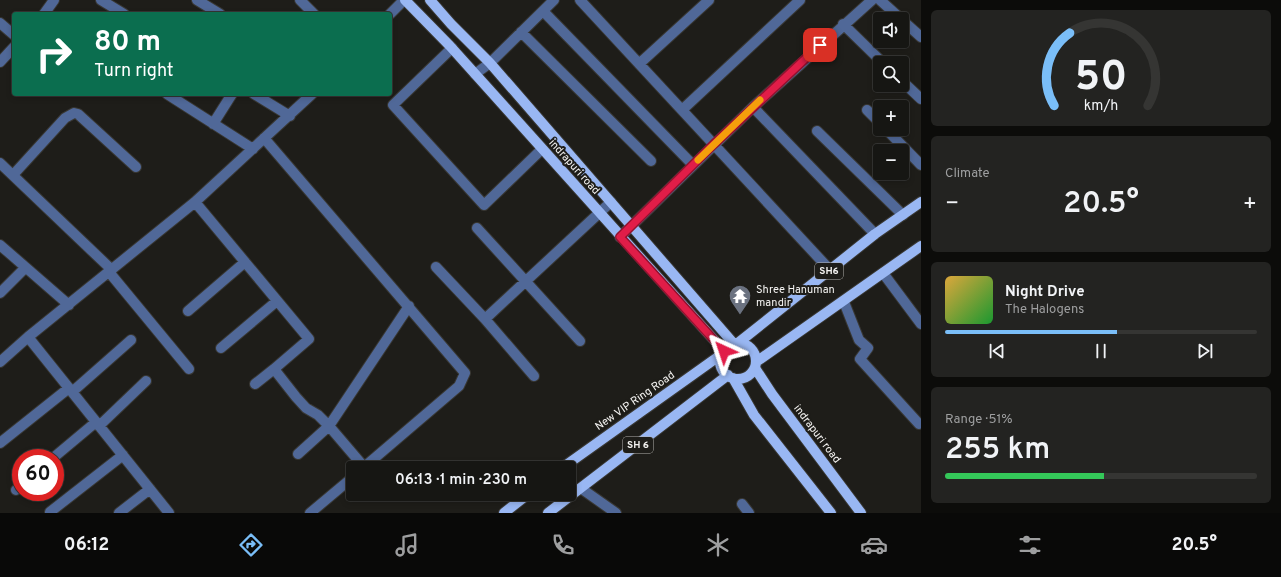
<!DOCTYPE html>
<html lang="en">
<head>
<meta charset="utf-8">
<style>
  body { margin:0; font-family:Overpass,sans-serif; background:#232321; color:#f1f3f6; height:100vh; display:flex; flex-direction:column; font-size:15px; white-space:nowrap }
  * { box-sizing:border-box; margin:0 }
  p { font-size:13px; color:#9e9fa0 }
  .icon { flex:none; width:22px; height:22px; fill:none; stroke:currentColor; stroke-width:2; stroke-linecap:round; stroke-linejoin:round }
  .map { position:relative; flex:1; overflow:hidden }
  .sheet { display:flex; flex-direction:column; gap:10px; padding:10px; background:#0c0c0a; width:360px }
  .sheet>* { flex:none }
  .banner { position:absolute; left:12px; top:12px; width:380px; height:84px; border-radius:4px; box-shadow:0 2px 6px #0003,0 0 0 1px #353533; background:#0b6e4f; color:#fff; overflow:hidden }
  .fabs { position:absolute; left:873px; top:12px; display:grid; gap:8px }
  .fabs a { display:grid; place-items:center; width:36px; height:36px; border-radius:4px; background:#161613; box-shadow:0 2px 6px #0003,0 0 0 1px #353533; font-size:20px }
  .speed { position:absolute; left:12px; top:449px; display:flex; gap:8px; font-size:20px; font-weight:700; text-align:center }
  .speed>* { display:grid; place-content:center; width:52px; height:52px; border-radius:50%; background:#161613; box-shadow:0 2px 6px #0003,0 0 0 1px #353533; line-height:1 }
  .speed .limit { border:6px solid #d22; background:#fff; color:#111 }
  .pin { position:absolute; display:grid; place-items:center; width:34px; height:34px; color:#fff; margin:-17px; border-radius:8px; box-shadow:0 2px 6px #0006 }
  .me { position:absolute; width:44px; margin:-22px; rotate:318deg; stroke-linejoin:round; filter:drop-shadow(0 0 3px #0008) }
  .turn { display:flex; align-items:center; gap:14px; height:84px; padding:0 16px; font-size:18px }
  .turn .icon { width:52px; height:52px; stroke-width:2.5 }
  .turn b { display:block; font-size:28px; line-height:34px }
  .big { font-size:30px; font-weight:600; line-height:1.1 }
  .sheet .card { flex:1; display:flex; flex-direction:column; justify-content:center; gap:6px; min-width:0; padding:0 14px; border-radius:6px; background:#232321 }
  .sheet .dial { align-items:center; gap:0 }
  .dial svg { height:104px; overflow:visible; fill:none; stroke:#353533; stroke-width:7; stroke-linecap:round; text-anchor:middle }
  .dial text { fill:#f1f3f6; stroke:none }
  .song { display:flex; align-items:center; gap:12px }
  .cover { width:48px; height:48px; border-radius:6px; background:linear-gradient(135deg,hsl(40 70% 55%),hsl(130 70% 35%)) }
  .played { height:4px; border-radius:2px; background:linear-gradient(90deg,#7abef8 55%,#353533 55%) }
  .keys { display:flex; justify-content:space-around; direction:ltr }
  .heat { display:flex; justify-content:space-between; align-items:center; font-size:22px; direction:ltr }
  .charge { height:6px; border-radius:3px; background:linear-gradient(90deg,#34c759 51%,#353533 0) }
  .trip { position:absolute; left:346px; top:461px; width:230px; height:40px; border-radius:4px; background:#161613; box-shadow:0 2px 6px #0003,0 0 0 1px #353533; font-weight:600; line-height:40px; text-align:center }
  .tab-bar { display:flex; height:64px; justify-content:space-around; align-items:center; background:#090908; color:#9e9fa0 }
  .tab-bar .icon { width:28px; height:28px }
  .tab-bar .current { color:#7abef8 }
  .tab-bar b { font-size:18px; color:#f1f3f6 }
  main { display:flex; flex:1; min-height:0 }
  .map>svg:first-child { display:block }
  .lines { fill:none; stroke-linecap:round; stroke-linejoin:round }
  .minor-casing { stroke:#383733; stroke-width:12 }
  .major-casing { stroke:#383733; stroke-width:12 }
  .minor { stroke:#506898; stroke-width:10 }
  .major { stroke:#99b7f3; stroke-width:10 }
  .route-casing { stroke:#92132f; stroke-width:10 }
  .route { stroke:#e11d48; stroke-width:7 }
  .slow { stroke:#f59e0b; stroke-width:7 }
  .labels { text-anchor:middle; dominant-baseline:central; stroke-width:4; stroke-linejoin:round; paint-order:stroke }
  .shield { fill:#1e1d19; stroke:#b4b3b0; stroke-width:1 }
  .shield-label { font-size:10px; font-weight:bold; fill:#f4f3f1 }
  .street-label { font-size:11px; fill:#f4f3f1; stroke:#1e1d19 }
  .poi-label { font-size:11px; fill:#f4f3f1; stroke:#1e1d19; text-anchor:start }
</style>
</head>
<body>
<main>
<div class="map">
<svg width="921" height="513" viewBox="0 0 921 513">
  <rect width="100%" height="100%" fill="#1e1d19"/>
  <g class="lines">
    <g class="minor-casing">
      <path id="minor" d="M 101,0 L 124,14
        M 197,0 L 220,14
        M 300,0 L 314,14
        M 580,0 L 830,270
        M 880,0 L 901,19
        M 543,11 L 693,165
        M 44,14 L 54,0
        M 390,14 L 404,0
        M 902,20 L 921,37
        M 0,23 L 14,35
        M 843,24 L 883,63
        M 521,32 L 651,161
        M 452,48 L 393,105 L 484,205 L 542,149
        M 0,62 L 14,47
        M 639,64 L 709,0
        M 475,74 L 490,63 L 554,0
        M 902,81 L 921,99
        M 167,94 L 253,149
        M 254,94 L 290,116
        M 753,107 L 875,234
        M 682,110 L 800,0
        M 867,110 L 880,123
        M 213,124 L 232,94
        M 886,129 L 921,165
        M 817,131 L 903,215
        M 264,138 L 465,373 L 459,386 L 363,468
        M 0,163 L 112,270
        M 13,175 L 65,118 L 74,113 L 78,114 L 136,167
        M 195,202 L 309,339 L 274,369 L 296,397 L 306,408 L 318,415 L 329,426 L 364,467
        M 477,228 L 580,341
        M 620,237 L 753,107 L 872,0
        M 0,245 L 69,305
        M 436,267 L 485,319 L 611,202
        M 109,272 L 189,369
        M 883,273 L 921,324
        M 0,293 L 25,268
        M 844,302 L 859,340 L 868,348 L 860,359 L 919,424
        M 188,311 L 245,262
        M 485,319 L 534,376
        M 28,337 L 169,513
        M 221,348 L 277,301
        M 0,362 L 28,337 L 195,202 L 312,94
        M 255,384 L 274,369
        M 72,392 L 131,340
        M 99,426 L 146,381
        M 0,443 L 69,388
        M 298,454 L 329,426 L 409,306
        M 53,458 L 96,422
        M 582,489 L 616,513
        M 16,490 L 21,485
        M 742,504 L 749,513
        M 50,512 L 123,455
        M 119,513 L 150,489
        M 310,513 L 353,477"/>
    </g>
    <g class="major-casing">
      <path id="major" d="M 405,0 L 450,46 L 724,351
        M 430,0 L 451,24 L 490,63 L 734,344
        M 738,343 L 875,234 L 921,202
        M720 361a18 18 0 1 1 36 0a18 18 0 1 1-36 0Z
        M 756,362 L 921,246
        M 755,368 L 772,394 L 861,513
        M 733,378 L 754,415 L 831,513
        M 562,468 L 722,354
        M 504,513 L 528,494
        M 548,513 L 728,375"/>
    </g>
    <use href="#minor" class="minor"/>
    <use href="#major" class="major"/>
  </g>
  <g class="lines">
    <g class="route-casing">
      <path id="route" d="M 724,351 L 620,237 L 714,144 L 820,45"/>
    </g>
    <use href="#route" class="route"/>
    <path class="slow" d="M 698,160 L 760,100"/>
  </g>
  <defs>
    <g id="temple-pin" transform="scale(1.15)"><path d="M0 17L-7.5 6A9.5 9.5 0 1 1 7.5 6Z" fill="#6b7280" stroke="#1e1d19"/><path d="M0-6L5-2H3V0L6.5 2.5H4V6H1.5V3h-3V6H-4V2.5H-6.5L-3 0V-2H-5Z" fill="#fff"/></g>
  </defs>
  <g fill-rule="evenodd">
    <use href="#temple-pin" x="740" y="296"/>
  </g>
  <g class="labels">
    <g class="shield">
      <rect x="815" y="263" width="28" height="16" rx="3"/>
      <rect x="623" y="437" width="30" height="16" rx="3"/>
    </g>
    <g class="shield-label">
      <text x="829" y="271">SH6</text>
      <text x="638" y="445">SH 6</text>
    </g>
    <g class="street-label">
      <text transform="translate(574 167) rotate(48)">indrapuri road</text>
      <text transform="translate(635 401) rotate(-35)">New VIP Ring Road</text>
      <text transform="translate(817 434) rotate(53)">indrapuri road</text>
    </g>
    <g class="poi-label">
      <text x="756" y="290">Shree Hanuman<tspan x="756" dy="13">mandir</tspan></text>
    </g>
  </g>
</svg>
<div class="fabs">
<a><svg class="icon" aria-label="sound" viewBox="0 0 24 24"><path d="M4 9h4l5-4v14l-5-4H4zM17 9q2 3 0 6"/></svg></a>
<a><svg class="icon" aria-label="search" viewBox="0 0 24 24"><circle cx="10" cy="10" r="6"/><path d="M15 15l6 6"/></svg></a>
<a>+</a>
<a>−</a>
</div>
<div class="speed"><div class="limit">60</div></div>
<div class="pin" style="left:820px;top:45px;background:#d93025"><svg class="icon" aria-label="arrive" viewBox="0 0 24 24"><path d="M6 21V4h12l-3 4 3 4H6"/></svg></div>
<svg class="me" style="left:724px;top:351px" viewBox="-20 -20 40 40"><path d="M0-17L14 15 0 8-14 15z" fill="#e11d48" stroke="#fff" stroke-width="4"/></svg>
<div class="trip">06:13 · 1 min · 230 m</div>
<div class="banner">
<div class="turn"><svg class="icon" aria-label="right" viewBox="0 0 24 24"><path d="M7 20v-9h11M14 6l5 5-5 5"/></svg><div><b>80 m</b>Turn right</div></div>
</div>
</div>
<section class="sheet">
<div class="card dial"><svg viewBox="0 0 100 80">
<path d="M14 69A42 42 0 1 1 86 69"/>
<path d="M14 69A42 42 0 0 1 26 13" stroke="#7abef8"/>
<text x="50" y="56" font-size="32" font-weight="700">50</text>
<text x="50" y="72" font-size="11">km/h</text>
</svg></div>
<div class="card"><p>Climate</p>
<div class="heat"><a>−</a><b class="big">20.5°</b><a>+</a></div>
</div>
<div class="card">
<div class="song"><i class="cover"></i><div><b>Night Drive</b><p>The Halogens</p></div></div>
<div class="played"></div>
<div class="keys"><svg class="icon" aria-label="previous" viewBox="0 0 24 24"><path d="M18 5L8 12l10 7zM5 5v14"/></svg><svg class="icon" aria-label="pause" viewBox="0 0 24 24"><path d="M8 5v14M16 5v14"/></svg><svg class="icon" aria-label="next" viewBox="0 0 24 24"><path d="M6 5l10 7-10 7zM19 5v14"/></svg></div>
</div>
<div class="card"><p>Range · 51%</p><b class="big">255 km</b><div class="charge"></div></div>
</section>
</main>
<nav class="tab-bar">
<b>06:12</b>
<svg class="icon current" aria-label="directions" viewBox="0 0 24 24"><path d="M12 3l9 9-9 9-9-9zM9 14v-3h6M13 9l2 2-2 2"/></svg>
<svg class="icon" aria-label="music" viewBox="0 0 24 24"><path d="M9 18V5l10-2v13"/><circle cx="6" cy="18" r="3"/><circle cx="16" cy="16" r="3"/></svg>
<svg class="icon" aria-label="phone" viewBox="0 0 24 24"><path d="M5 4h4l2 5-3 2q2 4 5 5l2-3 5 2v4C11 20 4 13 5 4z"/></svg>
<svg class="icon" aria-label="climate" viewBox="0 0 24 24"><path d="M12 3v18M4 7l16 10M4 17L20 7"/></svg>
<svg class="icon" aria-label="car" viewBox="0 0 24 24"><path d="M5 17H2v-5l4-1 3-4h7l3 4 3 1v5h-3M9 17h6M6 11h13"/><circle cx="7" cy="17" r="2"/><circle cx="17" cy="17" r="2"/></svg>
<svg class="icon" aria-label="filters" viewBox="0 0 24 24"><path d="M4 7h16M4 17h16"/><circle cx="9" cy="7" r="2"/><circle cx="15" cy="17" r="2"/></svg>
<b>20.5°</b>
</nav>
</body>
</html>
